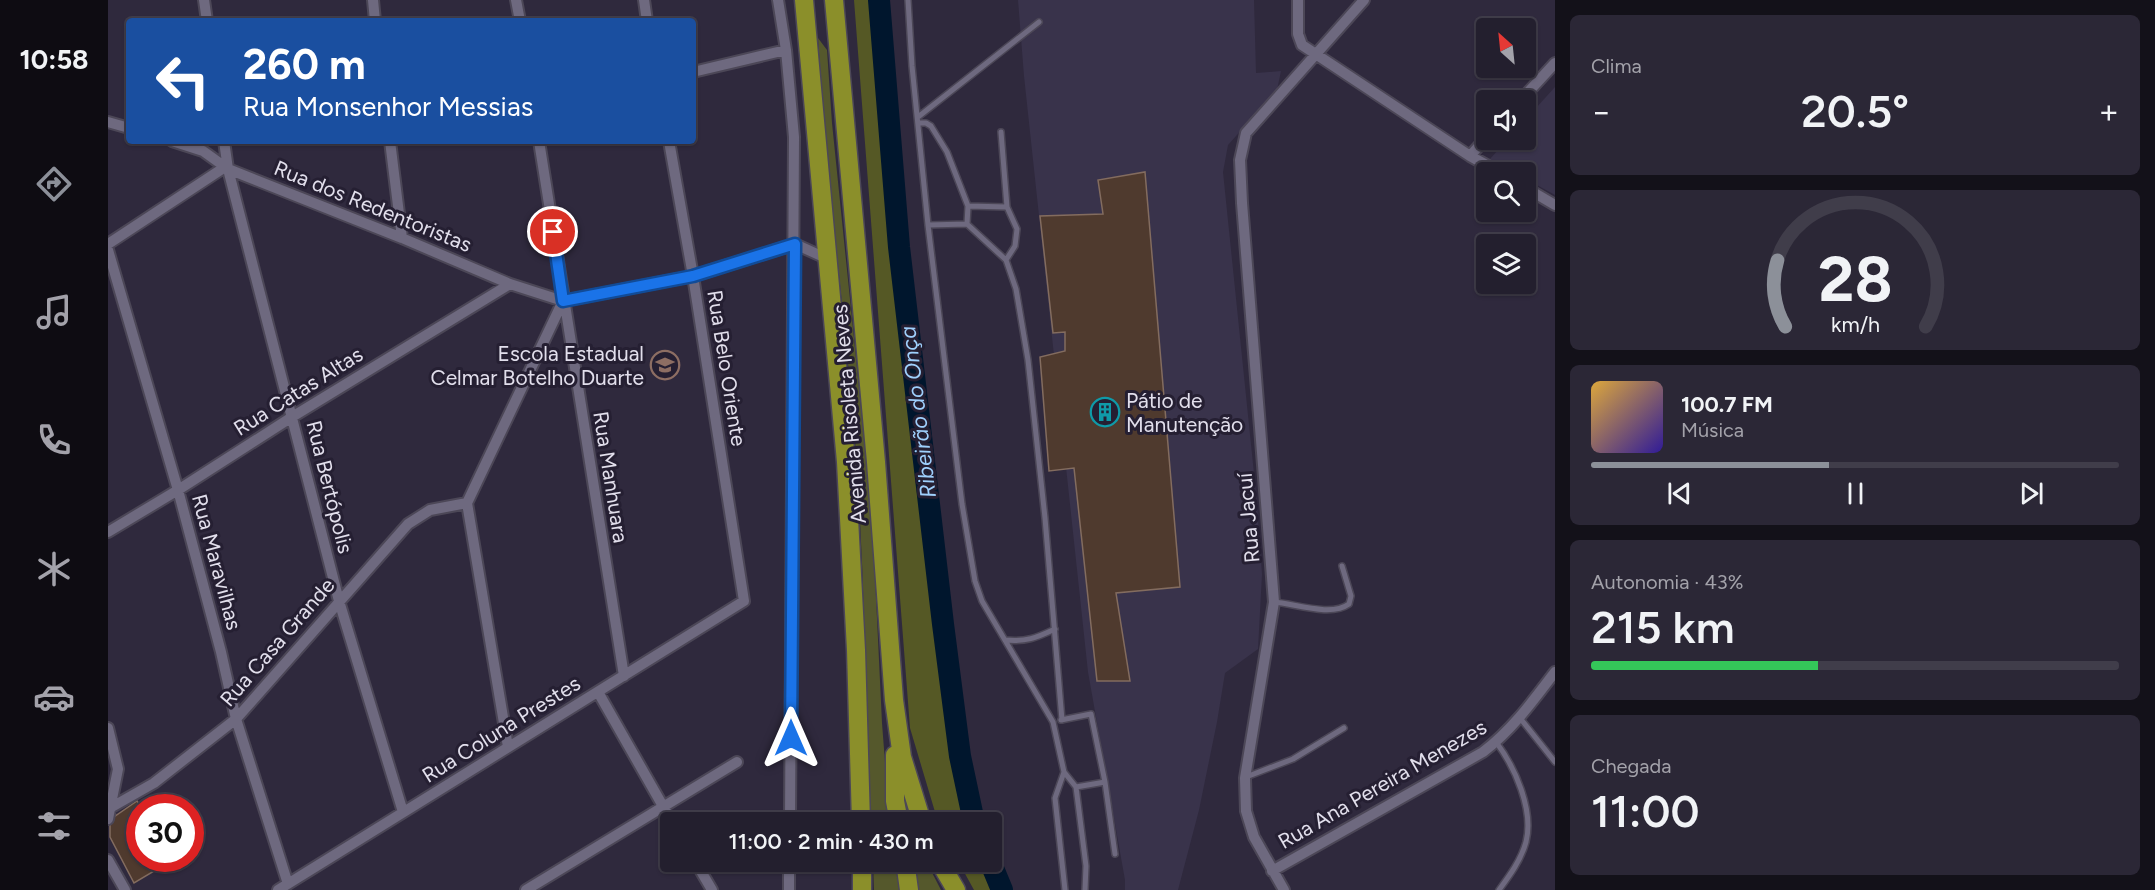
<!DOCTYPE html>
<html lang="pt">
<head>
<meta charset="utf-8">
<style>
  body { margin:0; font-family:Figtree,sans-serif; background:#2b2736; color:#f1f3f6; height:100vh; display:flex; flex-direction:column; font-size:22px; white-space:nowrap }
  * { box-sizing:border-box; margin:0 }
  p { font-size:20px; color:#a3a2aa }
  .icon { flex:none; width:33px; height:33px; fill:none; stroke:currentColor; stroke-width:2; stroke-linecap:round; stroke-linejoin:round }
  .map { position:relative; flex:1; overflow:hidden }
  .panel { display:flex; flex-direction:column; gap:15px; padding:15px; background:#131119; width:600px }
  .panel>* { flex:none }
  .banner { position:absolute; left:18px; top:18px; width:570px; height:126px; border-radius:6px; box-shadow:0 2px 4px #0004,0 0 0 2px #403d4a; background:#1a4fa0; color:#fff; overflow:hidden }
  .needle { width:39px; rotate:333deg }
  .tools { position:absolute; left:1368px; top:18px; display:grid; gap:12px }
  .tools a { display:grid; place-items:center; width:60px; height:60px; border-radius:6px; background:#231f2e; box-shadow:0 2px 4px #0004,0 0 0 2px #403d4a; font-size:30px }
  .speed { position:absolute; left:18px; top:794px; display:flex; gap:12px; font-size:30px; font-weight:700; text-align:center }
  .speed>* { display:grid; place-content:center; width:78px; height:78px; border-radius:50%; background:#231f2e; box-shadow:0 2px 4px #0004,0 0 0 2px #403d4a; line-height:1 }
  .speed .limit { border:9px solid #d22; background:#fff; color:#111 }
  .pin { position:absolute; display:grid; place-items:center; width:51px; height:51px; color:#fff; margin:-26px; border:3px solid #fff; border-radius:50%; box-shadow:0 2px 6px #0007 }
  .me { position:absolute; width:66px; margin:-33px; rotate:0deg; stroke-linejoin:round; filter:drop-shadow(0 0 4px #0008) }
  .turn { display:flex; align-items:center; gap:21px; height:126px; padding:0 18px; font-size:27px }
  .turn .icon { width:78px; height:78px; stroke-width:2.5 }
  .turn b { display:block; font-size:42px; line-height:51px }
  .big { font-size:45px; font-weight:600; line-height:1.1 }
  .panel .widget { flex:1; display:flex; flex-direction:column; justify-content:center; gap:9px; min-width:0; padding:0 21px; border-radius:9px; background:#2b2736 }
  .panel .dial { align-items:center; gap:0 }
  .dial svg { height:156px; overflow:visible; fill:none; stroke:#403d4a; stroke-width:7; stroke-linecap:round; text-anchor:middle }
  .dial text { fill:#f1f3f6; stroke:none }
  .song { display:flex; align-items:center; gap:18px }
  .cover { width:72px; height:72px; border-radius:9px; background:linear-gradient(135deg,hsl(40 70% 55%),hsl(250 70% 35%)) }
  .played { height:6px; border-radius:3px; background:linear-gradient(90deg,#8c9099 45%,#403d4a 45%) }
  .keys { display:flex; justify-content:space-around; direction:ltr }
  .heat { display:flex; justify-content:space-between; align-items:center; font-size:33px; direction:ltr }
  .charge { height:9px; border-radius:4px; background:linear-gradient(90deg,#34c759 43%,#403d4a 0) }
  .trip { position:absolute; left:552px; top:812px; width:342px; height:60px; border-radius:6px; background:#231f2e; box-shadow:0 2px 4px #0004,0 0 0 2px #403d4a; font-weight:600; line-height:60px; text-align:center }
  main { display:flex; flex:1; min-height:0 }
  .menu { display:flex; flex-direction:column; width:108px; justify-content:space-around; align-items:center; background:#0e0c12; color:#a3a2aa }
  .menu .icon { width:42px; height:42px }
  .menu .selected { color:#8c9099 }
  .menu b { font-size:27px; color:#f1f3f6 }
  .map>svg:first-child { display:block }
  .built { fill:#39334b }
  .green { fill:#55582c }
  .forest { fill:#555825 }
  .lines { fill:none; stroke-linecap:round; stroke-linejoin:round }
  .river { stroke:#00162d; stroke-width:22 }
  .building { fill:#4f3a2e; stroke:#836c5f; stroke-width:1.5 }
  .lane-casing { stroke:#4c4757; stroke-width:8 }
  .street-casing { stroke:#4c4757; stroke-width:14 }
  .highway-casing { stroke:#4c4757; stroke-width:21 }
  .lane { stroke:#6e697f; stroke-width:5 }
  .street { stroke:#6e697f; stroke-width:10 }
  .highway { stroke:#8b8f2a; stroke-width:18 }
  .route-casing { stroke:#114b97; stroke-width:15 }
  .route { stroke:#1a73e8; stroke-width:10 }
  .labels { text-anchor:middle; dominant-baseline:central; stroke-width:6; stroke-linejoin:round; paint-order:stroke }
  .street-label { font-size:21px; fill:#e2dfec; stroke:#251f32 }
  .poi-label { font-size:21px; fill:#e2dfec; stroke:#251f32; text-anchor:end }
  .water-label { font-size:22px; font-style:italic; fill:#9fd0fd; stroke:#251f32 }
</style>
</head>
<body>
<main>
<nav class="menu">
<b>10:58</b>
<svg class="icon selected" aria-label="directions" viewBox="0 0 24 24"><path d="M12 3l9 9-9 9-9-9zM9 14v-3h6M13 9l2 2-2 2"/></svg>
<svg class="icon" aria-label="music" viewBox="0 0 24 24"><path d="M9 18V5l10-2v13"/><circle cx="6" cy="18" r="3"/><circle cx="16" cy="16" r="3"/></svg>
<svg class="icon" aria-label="phone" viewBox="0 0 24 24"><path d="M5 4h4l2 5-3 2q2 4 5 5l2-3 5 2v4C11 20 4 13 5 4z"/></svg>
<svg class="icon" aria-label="climate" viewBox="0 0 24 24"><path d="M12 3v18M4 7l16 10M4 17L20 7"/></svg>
<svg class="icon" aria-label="car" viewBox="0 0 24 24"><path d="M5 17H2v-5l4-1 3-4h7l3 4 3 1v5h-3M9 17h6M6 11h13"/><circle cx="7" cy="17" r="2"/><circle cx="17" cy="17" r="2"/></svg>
<svg class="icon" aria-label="filters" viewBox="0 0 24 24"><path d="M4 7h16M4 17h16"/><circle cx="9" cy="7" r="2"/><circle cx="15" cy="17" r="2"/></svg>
</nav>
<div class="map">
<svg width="1447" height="890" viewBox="0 0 1447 890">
  <rect width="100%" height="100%" fill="#2f293d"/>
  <path class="built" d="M 910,0 L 1146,0 L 1148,73 L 1173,71 L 1169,90 L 1120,145 L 1115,172 L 1148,493 L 1154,574 L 1150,649 L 1117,673 L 1109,722 L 1091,810 L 1070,890 L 1017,890 L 1017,880 L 980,672 L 916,76 Z
    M 1447,87 L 1447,195 L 1418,179 L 1418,172 L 1405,172 L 1382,159 L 1399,140 L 1418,140 L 1418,119 Z"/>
  <path class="green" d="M 710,38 L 719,50 L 724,123 L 759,466 L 767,576 L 774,723 L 779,788 L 784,822 L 763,822 C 757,695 757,568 747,441 C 736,306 718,172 710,38 Z
    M 765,861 L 790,861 L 795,890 L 766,890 Z
    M 803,861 L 818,861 L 833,890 L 808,890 Z"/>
  <path class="forest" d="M 746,0 L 767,0 L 795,328 L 844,723 L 862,822 L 830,822 L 802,728 Z
    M 850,861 L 877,861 L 889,890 L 866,890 Z"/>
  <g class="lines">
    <path class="river" d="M 771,0 L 791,247 L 835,624 L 852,756 L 866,822
      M 882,861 L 894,890"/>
  </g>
  <path class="building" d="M 1037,172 L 1072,587 L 1008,593 L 1022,681 L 989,681 L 966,468 L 941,471 L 932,357 L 957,351 L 957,332 L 945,333 L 932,216 L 995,214 L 990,180 Z
    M 29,801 L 33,807 L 32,807 L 32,858 L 68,858 L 26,883 L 2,837 L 2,823 L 3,819 Z"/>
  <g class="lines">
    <g class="lane-casing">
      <path id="lane" d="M 800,0 L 804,66 L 820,225 L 837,365 L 854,504 L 867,581 L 874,601 L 945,722 L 956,772 L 968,787
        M 810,117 L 931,22
        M 811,123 L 818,123 L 823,126 L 839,152 L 860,206 L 859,224
        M 893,132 L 899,207 L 909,229 L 907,246 L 898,260
        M 860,206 L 899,207
        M 820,225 L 859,224 L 898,260 L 908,289 L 920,360 L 937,518 L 954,720
        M 1166,602 C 1188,604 1223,617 1241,604 L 1243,596 L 1234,566
        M 897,640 C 918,642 928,638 947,629
        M 1412,718 L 1447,762
        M 953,720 L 983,714 L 997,782
        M 1388,742 C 1407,767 1426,810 1418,842 C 1413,860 1402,875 1391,890
        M 956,772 L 947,798 L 957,890
        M 1138,777 L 1185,759 L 1236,728
        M 977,890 L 978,866 L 968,787 L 997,782 L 1007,854"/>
    </g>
    <g class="street-casing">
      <path id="street" d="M 96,0 L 99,21
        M 265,0 L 267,21
        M 408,0 L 412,21
        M 536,0 L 539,21
        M 670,0 L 678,50 L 686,137 L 682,822
        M 1190,0 L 1190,34 L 1194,45 L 1362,156 L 1391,172
        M 585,72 L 678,50
        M 1413,100 L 1447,63
        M 0,122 L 21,128
        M 64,141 L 95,151 L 120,169 L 294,238 L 402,284 L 455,301 L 585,276 L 687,244 L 720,259
        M 116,141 L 120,169 L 231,601 L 295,812
        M 282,141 L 294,238
        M 431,141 L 516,676
        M 1362,156 L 1378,138
        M 1418,188 L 1447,205
        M 0,244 L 117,167
        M 0,250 L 70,490 L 113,652 L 128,719 L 180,884
        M 359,503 L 400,747
        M 359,503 L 455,301
        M 0,532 L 70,490 L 184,417 L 402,284
        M 490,692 L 564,822
        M 0,728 L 10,769 L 0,819
        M 2,808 L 46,783 L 128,719 L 300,524 L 322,510 L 359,503
        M 0,860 L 17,890
        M 587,861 L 604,890
        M 1164,871 L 1375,752 C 1404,730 1425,701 1447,672
        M 170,890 L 636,601 L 585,276 L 561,141
        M 418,890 L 629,762
        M 681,890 L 681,861
        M 1176,890 L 1146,837 L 1138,811 L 1137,778 L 1166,602 L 1134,203 L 1132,160 L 1138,133 L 1256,0"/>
    </g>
    <g class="highway-casing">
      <path id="highway" d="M 696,0 L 738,462 L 748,650 L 753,822
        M 726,0 L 768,462 L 786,700 L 794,757 L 814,822
        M 787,755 L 787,801 L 791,822
        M 754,861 L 754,890
        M 797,861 L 801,890
        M 831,861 L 848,890"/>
    </g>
    <use href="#lane" class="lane"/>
    <use href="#street" class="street"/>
    <use href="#highway" class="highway"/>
  </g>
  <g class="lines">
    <g class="route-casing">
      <path id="route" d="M 445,232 L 455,301 L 585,276 L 687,244 L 683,738"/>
    </g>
    <use href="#route" class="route"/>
  </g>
  <defs>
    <g id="school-ring" transform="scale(1.5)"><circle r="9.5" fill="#251f32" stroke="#8d6e63" stroke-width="1.5"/><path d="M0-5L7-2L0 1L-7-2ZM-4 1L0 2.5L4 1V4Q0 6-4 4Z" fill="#8d6e63"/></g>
    <g id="building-ring" transform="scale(1.5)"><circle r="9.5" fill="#251f32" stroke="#0f9aa8" stroke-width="1.5"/><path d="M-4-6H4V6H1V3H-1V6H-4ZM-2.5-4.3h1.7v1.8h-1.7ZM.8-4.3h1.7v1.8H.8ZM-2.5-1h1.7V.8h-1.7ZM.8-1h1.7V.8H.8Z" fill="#0f9aa8"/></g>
  </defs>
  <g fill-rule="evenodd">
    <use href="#school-ring" x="557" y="365"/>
    <use href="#building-ring" x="997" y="412"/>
  </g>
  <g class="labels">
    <g class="street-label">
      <text transform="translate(265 206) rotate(22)">Rua dos Redentoristas</text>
      <text transform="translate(619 368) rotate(81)">Rua Belo Oriente</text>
      <text transform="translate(190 391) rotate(-32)">Rua Catas Altas</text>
      <text transform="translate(741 414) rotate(-95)">Avenida Risoleta Neves</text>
      <text transform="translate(503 477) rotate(81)">Rua Manhuara</text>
      <text transform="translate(222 487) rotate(76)">Rua Bertópolis</text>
      <text transform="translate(1140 518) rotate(-95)">Rua Jacuí</text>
      <text transform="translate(109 562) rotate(75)">Rua Maravilhas</text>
      <text transform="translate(169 642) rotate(-49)">Rua Casa Grande</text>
      <text transform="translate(393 729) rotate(-32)">Rua Coluna Prestes</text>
      <text transform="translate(1274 784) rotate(-30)">Rua Ana Pereira Menezes</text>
    </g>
    <g class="poi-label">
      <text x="536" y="353">Escola Estadual<tspan x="536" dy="24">Celmar Botelho Duarte</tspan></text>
      <text x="1018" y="400" text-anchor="start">Pátio de<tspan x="1018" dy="24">Manutenção</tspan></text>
    </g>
    <g class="water-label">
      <text transform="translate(810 412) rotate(-97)">Ribeirão do Onça</text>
    </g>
  </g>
</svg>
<div class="tools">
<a><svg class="needle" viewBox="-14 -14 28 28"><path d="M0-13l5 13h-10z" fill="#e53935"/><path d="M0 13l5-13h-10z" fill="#a3a2aa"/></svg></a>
<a><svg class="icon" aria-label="sound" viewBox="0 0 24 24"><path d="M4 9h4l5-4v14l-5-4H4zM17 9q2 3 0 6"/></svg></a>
<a><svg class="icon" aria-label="search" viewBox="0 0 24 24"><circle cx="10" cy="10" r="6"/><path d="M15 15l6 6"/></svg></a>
<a><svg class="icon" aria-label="layers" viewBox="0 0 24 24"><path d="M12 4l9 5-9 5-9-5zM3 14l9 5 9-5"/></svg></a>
</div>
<div class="speed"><div class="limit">30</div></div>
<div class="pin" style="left:445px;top:232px;background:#d93025"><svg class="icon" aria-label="arrive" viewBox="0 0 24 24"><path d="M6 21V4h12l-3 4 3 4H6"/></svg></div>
<svg class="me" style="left:683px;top:738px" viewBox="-20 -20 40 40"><path d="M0-17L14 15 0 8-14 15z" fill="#1a73e8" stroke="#fff" stroke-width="4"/></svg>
<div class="trip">11:00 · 2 min · 430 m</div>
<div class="banner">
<div class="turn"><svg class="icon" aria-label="left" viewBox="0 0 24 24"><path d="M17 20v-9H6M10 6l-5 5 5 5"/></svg><div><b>260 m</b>Rua Monsenhor Messias</div></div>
</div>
</div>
<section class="panel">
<div class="widget"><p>Clima</p>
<div class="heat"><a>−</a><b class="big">20.5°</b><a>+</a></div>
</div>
<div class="widget dial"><svg viewBox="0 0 100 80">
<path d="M14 69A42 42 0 1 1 86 69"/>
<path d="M14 69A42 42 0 0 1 10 35" stroke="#8c9099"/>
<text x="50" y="56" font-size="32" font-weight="700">28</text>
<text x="50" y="72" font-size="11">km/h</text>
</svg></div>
<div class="widget">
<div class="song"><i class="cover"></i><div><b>100.7 FM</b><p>Música</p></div></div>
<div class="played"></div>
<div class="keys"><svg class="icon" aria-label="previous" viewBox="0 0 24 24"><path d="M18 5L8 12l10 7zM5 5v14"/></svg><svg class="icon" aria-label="pause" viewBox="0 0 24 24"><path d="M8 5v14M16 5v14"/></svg><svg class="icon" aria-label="next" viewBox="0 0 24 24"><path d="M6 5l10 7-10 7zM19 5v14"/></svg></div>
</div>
<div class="widget"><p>Autonomia · 43%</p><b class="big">215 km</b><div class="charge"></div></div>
<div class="widget"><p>Chegada</p><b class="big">11:00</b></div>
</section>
</main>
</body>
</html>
